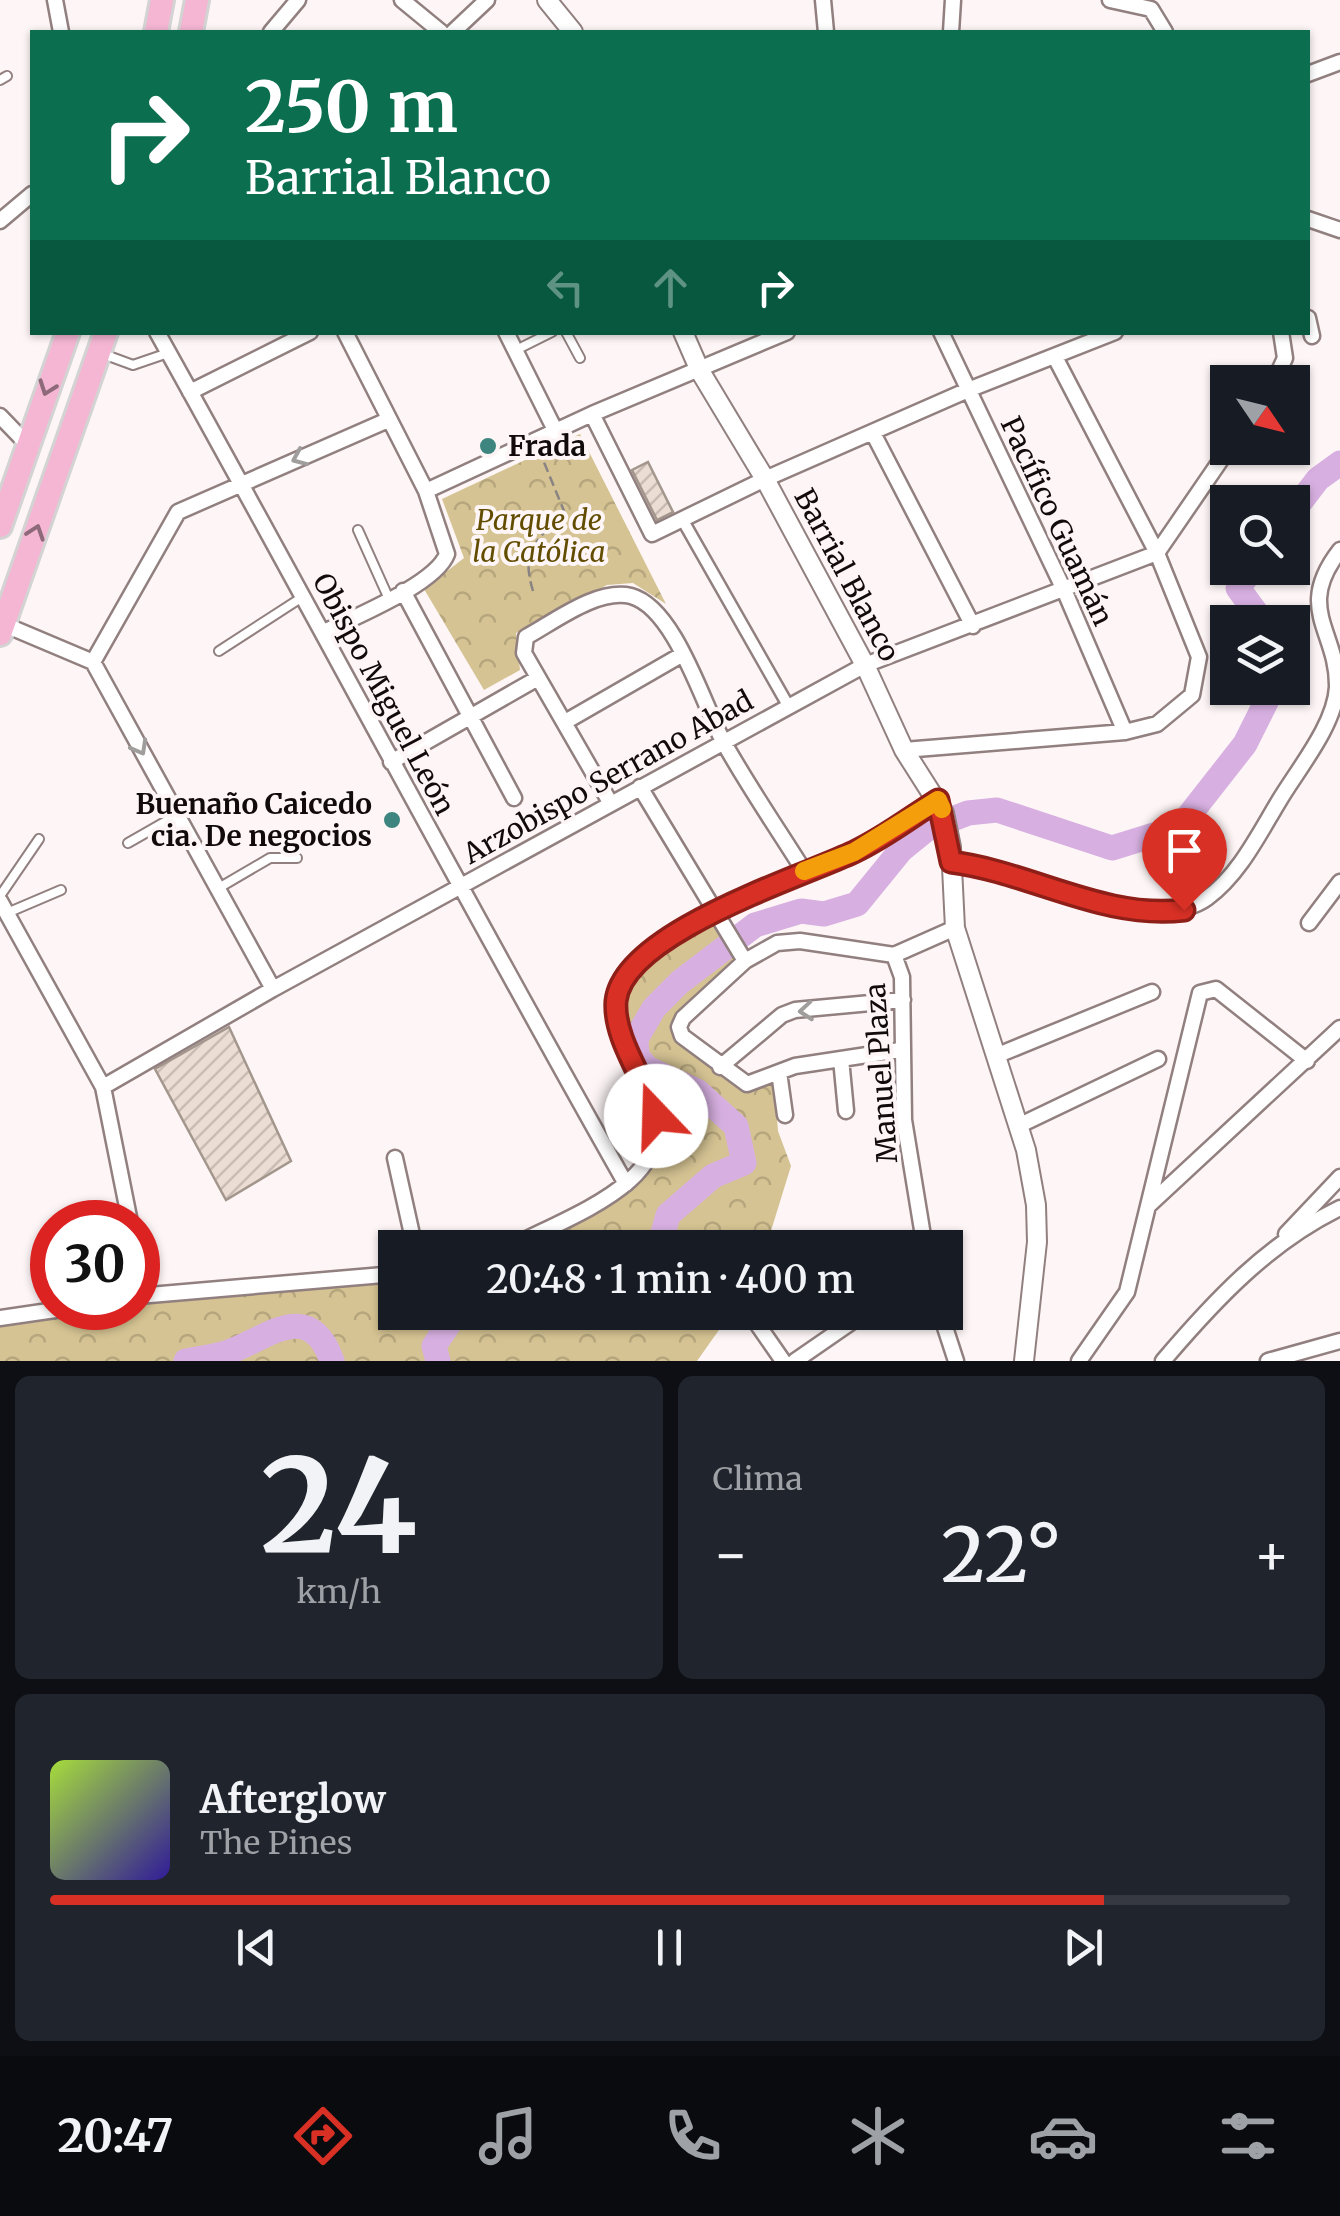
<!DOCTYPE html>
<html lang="es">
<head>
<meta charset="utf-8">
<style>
  body { margin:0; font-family:Merriweather,serif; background:#20242c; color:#f1f3f6; height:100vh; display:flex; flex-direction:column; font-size:38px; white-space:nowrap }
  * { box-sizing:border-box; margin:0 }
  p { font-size:32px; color:#9ea1a6 }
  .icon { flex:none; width:55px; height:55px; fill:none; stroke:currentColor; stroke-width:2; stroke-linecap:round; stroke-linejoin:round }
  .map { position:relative; height:1361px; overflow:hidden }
  .side { display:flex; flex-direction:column; gap:15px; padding:15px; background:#0d0f14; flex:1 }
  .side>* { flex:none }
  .banner { position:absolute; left:30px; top:30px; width:1280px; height:305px; border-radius:0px; box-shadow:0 2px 8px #0004; background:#0b6e4f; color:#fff; overflow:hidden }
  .needle { width:65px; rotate:125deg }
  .controls { position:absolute; left:1210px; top:365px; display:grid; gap:20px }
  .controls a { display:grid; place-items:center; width:100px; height:100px; border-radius:0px; background:#171b24; box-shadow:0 2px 8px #0004; font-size:50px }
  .speed { position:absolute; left:30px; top:1200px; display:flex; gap:20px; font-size:50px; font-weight:700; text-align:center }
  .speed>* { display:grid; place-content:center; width:130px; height:130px; border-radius:50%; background:#171b24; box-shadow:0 2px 8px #0004; line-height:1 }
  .speed .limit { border:15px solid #d22; background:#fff; color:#111 }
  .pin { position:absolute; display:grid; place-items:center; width:85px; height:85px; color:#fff; margin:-102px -42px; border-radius:50% 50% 50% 0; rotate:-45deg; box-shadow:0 0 10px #0007 }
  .pin .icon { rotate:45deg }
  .me { position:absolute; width:110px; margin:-55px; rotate:339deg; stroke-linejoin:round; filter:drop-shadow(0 0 8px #0008) }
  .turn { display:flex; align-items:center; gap:35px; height:210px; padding:0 50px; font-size:45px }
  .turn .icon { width:130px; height:130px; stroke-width:2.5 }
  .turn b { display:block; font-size:70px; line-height:85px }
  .lanes { display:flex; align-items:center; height:95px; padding:0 50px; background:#0003; justify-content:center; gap:50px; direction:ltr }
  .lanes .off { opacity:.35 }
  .big { font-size:75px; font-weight:600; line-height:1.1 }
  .side .widget { flex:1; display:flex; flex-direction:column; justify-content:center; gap:15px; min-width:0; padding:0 35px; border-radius:15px; background:#20242c }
  .side .dial { align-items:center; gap:0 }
  .dial b { font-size:130px; line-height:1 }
  .song { display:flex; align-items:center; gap:30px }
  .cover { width:120px; height:120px; border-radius:15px; background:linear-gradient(135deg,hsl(80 70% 55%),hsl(250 70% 35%)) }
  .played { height:10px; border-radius:5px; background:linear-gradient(90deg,#d93025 85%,#363941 85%) }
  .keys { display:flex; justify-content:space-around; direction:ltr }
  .heat { display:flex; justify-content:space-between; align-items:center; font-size:55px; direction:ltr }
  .side .tiles { flex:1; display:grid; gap:15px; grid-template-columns:1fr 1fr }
  .widget:last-child { grid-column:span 2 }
  .trip { position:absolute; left:378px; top:1230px; width:585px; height:100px; border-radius:0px; background:#171b24; box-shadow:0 2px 8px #0004; font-weight:600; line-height:100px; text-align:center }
  .dock { display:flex; height:160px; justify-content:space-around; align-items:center; background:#090b0e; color:#9ea1a6 }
  .dock .icon { width:70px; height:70px }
  .dock .selected { color:#d93025 }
  .dock b { font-size:45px; color:#f1f3f6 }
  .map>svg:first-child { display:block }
  .park { fill:url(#park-crowns) }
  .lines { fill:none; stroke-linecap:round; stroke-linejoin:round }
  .river { stroke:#d7b0e1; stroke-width:25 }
  .building { fill:url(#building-hatch); stroke:#a3968c; stroke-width:2.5 }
  .service-casing { stroke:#91807f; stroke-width:12 }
  .pedestrian-casing { stroke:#91807f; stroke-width:15 }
  .minor-casing { stroke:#91807f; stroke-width:19 }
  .tertiary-casing { stroke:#91807f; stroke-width:22 }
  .primary-casing { stroke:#d4d3d3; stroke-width:28 }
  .path { stroke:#8a8383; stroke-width:2.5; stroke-dasharray:10 5; stroke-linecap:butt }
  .service { stroke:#fff; stroke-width:8 }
  .pedestrian { stroke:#fff; stroke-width:10 }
  .minor { stroke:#fff; stroke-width:14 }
  .tertiary { stroke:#fff; stroke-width:18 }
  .primary { stroke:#f4b6d3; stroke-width:22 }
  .oneway { stroke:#8e6979 }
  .oneway2 { stroke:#a09d9d }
  .route-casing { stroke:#8d1f18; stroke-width:25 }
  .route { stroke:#d93025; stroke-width:18 }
  .slow { stroke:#f59e0b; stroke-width:18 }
  .poi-dot { fill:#3e8580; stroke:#fef6f6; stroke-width:4 }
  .labels { text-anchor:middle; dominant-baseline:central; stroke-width:8; stroke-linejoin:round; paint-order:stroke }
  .poi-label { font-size:28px; font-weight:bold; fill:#110b0b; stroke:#fef6f6; text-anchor:start }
  .park-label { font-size:28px; font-style:italic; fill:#624c00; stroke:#fef6f6 }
  .street-label { font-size:28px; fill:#110b0b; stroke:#fef6f6 }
</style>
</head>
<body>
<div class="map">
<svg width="1340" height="1361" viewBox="0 0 1340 1361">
  <defs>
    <pattern id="park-crowns" width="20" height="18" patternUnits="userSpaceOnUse" patternTransform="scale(2.5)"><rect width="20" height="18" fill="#d5c393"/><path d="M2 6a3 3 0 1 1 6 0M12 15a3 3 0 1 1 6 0" fill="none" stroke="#b6a67d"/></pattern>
    <pattern id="building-hatch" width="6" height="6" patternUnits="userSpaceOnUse" patternTransform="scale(2.5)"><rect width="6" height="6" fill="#ebddd3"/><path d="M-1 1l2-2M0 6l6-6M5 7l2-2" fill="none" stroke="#c8bcb4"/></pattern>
  </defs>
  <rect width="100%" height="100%" fill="#fef6f6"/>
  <path class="park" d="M 580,434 L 666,604 L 633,583 L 607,585 L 516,633 L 520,670 L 484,690 L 424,589 L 464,558 L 442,499 Z
    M 715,918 L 738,955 L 670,1025 L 675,1040 L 746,1087 L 774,1081 L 778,1131 L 791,1166 L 766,1247 L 519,1248 C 554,1229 628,1202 650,1169 C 700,1091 580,1036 643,963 C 660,944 693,931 715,918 Z
    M 395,1279 L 395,1312 L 731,1313 L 697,1361 L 0,1361 L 0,1325 L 85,1308 L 138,1308 L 138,1298 Z"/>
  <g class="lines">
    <path class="river" d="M 1292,513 L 1318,479 L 1340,463
      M 1253,568 L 1238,588 L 1263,622
      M 659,1248 L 668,1215 L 713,1176 L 744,1163 L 736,1126 L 697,1091 L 647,1068 L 637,1056 L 636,1039 L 654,1008 L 680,982 L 755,925 L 801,911 L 824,914 L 857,904 L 901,850 L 927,829 L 968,813 L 997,810 L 1112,848 L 1180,827 L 1245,744 L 1273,688
      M 186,1361 C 199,1358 213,1357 226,1353 C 264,1341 309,1295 332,1361
      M 438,1361 L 434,1346 L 452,1319 L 472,1312"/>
  </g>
  <path class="building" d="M 648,462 L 673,512 L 657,520 L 632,470 Z
    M 229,1027 L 291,1161 L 226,1200 L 155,1069 Z"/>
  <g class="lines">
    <g class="service-casing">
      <path id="service" d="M 0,80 L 7,76
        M 566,332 L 580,358
        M 516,350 L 552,332
        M 103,354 L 133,365 L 168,353
        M 358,530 L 389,599
        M 219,651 L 304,596
        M 128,843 L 177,815
        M 217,889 L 270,858 L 297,858
        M 0,896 L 39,839
        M 7,913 L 61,890"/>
    </g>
    <g class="pedestrian-casing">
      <path id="pedestrian" d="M 682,519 L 789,707"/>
    </g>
    <g class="minor-casing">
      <path id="minor" d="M 55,0 L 61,32
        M 402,0 L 441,32
        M 823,0 L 826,32
        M 1110,0 L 1151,9 L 1165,32
        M 271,32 L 298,0
        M 453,32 L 487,0
        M 951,32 L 953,0
        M 1308,74 L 1340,62
        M 1308,219 L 1340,230
        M 0,221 L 32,194
        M 1308,318 L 1312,336
        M 157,332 C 315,615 466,902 626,1184
        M 506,332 L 555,430
        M 941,332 L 1065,592 L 1125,732
        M 1274,382 L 1285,358 L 1281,332
        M 190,392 L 310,332
        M 592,414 L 652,534 L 765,479 L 968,390 L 1115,332
        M 0,416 L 27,444
        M 873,433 L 973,626
        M 426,491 L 592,414 L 787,332
        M 1157,553 L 1229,448
        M 403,591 L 514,798
        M 3,624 L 93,662 L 273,989
        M 324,632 C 354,617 436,584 447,554 L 426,491 L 345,332
        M 93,662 L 178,512 L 388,420
        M 565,722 L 683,654
        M 904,750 L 1125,732 L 1157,724 L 1192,695 L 1199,657 L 1157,553 L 1055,357
        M 391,762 L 538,678
        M 640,787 L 745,961
        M 611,804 L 524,653 L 526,637 C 554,622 597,588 631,596 C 675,608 703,704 723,741 C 748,786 777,828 804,871
        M 951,862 C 1019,871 1150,939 1207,898 C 1239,875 1259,834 1279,801 C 1298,769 1335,725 1337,687 C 1338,631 1294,609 1340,550
        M 0,901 L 103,1087 L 130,1222
        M 1309,923 L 1340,882
        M 894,955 L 902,977 L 904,1120 L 925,1248
        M 900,1050 L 795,1066 L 747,1084 L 682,1036 L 679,1027 L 683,1018 L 745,961 L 777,943 L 800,941 L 894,955 L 955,928
        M 998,1055 L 1152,992
        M 841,1059 L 846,1111
        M 720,1067 L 782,1015 L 795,1010 L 903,1000
        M 779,1072 L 785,1115
        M 103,1087 L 273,989 L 865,665 L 1157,553
        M 1018,1126 L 1158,1059
        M 395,1158 L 415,1248
        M 1148,1206 L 1340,1028
        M 1286,1234 L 1340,1177
        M 509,1248 C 547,1228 597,1209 629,1181 C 707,1112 588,1048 624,978 C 651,926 800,878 854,852 C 884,838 911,817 938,799
        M 138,1261 L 144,1295
        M 138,1296 L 395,1274
        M 749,1312 L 783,1361
        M 940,1312 L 956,1361
        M 0,1318 L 69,1308
        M 795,1361 L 866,1312
        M 1079,1361 L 1127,1292 L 1200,993 L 1216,989 L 1307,1061
        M 1163,1361 C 1214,1301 1268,1243 1340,1208
        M 1268,1361 L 1340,1341"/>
    </g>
    <g class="tertiary-casing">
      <path id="tertiary" d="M 547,0 L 573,32
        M 683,332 L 700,371 L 765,479 L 865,665 L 904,750 L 944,813 L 951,847 L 955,928 L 1026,1150 L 1036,1205 L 1037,1242 L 1024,1361"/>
    </g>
    <g class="primary-casing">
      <path id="primary" d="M 156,32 L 162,0
        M 191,32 L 197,0
        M 0,526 L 68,332
        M 0,634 L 106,332"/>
    </g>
    <path class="path" d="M 533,591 C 519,545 540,541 564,511 L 541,455"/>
    <use href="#service" class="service"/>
    <use href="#pedestrian" class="pedestrian"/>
    <use href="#minor" class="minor"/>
    <use href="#tertiary" class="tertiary"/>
    <use href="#primary" class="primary"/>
  </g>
  <defs><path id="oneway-chevron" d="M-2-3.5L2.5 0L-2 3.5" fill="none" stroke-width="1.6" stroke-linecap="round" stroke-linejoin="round" transform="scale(2.5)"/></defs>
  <g class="oneway">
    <use href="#oneway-chevron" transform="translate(47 388) rotate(110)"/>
    <use href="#oneway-chevron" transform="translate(36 532) rotate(-71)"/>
  </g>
  <g class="oneway2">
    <use href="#oneway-chevron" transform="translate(299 458) rotate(157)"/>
    <use href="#oneway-chevron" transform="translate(140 748) rotate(61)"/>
    <use href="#oneway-chevron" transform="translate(806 1011) rotate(175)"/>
  </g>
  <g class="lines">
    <g class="route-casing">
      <path id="route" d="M 656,1116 C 646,1080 613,1039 616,1001 C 623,933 799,878 854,852 C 884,838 911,817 938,800 L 951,862 C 1030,872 1104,920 1184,910"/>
    </g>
    <use href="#route" class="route"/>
    <path class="slow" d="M 804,871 L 854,852 L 938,800 L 942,809"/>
  </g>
  <g class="poi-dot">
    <circle cx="488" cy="446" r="10"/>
    <circle cx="392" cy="820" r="10"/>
  </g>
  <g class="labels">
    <g class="poi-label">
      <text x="508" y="446">Frada</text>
      <text x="372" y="804" text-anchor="end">Buenaño Caicedo<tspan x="372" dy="32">cia. De negocios</tspan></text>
    </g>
    <g class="park-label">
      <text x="539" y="520">Parque de<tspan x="539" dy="32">la Católica</tspan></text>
    </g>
    <g class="street-label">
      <text transform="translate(1057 521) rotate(65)">Pacífico Guamán</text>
      <text transform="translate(847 575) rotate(62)">Barrial Blanco</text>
      <text transform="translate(384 694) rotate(62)">Obispo Miguel León</text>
      <text transform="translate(608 777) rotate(-29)">Arzobispo Serrano Abad</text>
      <text transform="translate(881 1073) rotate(-94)">Manuel Plaza</text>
    </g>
  </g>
</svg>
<div class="controls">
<a><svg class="needle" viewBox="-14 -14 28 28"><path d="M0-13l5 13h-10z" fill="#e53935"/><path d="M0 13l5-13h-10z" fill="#9ea1a6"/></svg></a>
<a><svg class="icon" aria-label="search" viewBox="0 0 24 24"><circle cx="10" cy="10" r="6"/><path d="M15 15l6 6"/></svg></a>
<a><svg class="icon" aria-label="layers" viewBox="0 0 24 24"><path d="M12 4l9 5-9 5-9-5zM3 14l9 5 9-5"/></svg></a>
</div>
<div class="speed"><div class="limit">30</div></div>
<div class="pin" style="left:1184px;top:910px;background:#d93025"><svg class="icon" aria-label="arrive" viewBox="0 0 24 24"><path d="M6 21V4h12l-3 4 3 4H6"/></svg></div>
<svg class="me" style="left:656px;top:1116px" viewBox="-20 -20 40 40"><circle r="19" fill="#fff"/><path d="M0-13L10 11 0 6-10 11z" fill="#d93025"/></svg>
<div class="trip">20:48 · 1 min · 400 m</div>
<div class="banner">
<div class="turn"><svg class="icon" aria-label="right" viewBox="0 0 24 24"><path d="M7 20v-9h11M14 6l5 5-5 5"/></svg><div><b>250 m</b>Barrial Blanco</div></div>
<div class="lanes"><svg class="icon off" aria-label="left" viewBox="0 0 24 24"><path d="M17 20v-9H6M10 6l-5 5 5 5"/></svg><svg class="icon off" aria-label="ahead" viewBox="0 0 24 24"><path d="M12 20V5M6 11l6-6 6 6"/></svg><svg class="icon" aria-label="right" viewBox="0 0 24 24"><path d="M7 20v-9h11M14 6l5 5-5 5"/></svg></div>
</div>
</div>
<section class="side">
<div class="tiles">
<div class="widget dial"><b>24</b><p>km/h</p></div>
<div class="widget"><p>Clima</p>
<div class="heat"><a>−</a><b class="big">22°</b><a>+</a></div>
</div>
<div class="widget">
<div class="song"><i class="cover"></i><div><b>Afterglow</b><p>The Pines</p></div></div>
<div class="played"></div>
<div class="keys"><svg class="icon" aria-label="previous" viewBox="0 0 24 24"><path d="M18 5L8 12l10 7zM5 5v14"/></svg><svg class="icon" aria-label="pause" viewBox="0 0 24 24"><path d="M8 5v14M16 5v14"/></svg><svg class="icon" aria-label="next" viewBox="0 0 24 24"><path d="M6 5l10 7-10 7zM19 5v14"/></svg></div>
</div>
</div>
</section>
<nav class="dock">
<b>20:47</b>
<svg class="icon selected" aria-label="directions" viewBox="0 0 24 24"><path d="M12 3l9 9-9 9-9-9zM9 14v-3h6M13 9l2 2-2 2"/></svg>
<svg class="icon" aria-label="music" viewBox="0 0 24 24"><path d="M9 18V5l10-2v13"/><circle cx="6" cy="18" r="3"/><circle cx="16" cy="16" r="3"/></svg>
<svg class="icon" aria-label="phone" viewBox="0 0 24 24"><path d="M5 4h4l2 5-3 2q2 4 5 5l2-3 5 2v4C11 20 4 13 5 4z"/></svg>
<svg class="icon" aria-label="climate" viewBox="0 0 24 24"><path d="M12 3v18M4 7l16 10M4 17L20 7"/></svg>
<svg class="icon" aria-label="car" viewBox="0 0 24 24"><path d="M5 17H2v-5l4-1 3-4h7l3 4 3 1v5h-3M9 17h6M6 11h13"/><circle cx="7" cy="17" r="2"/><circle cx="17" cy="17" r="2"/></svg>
<svg class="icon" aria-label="filters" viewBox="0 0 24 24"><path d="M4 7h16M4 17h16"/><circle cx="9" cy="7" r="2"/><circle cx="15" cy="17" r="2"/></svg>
</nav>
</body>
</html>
